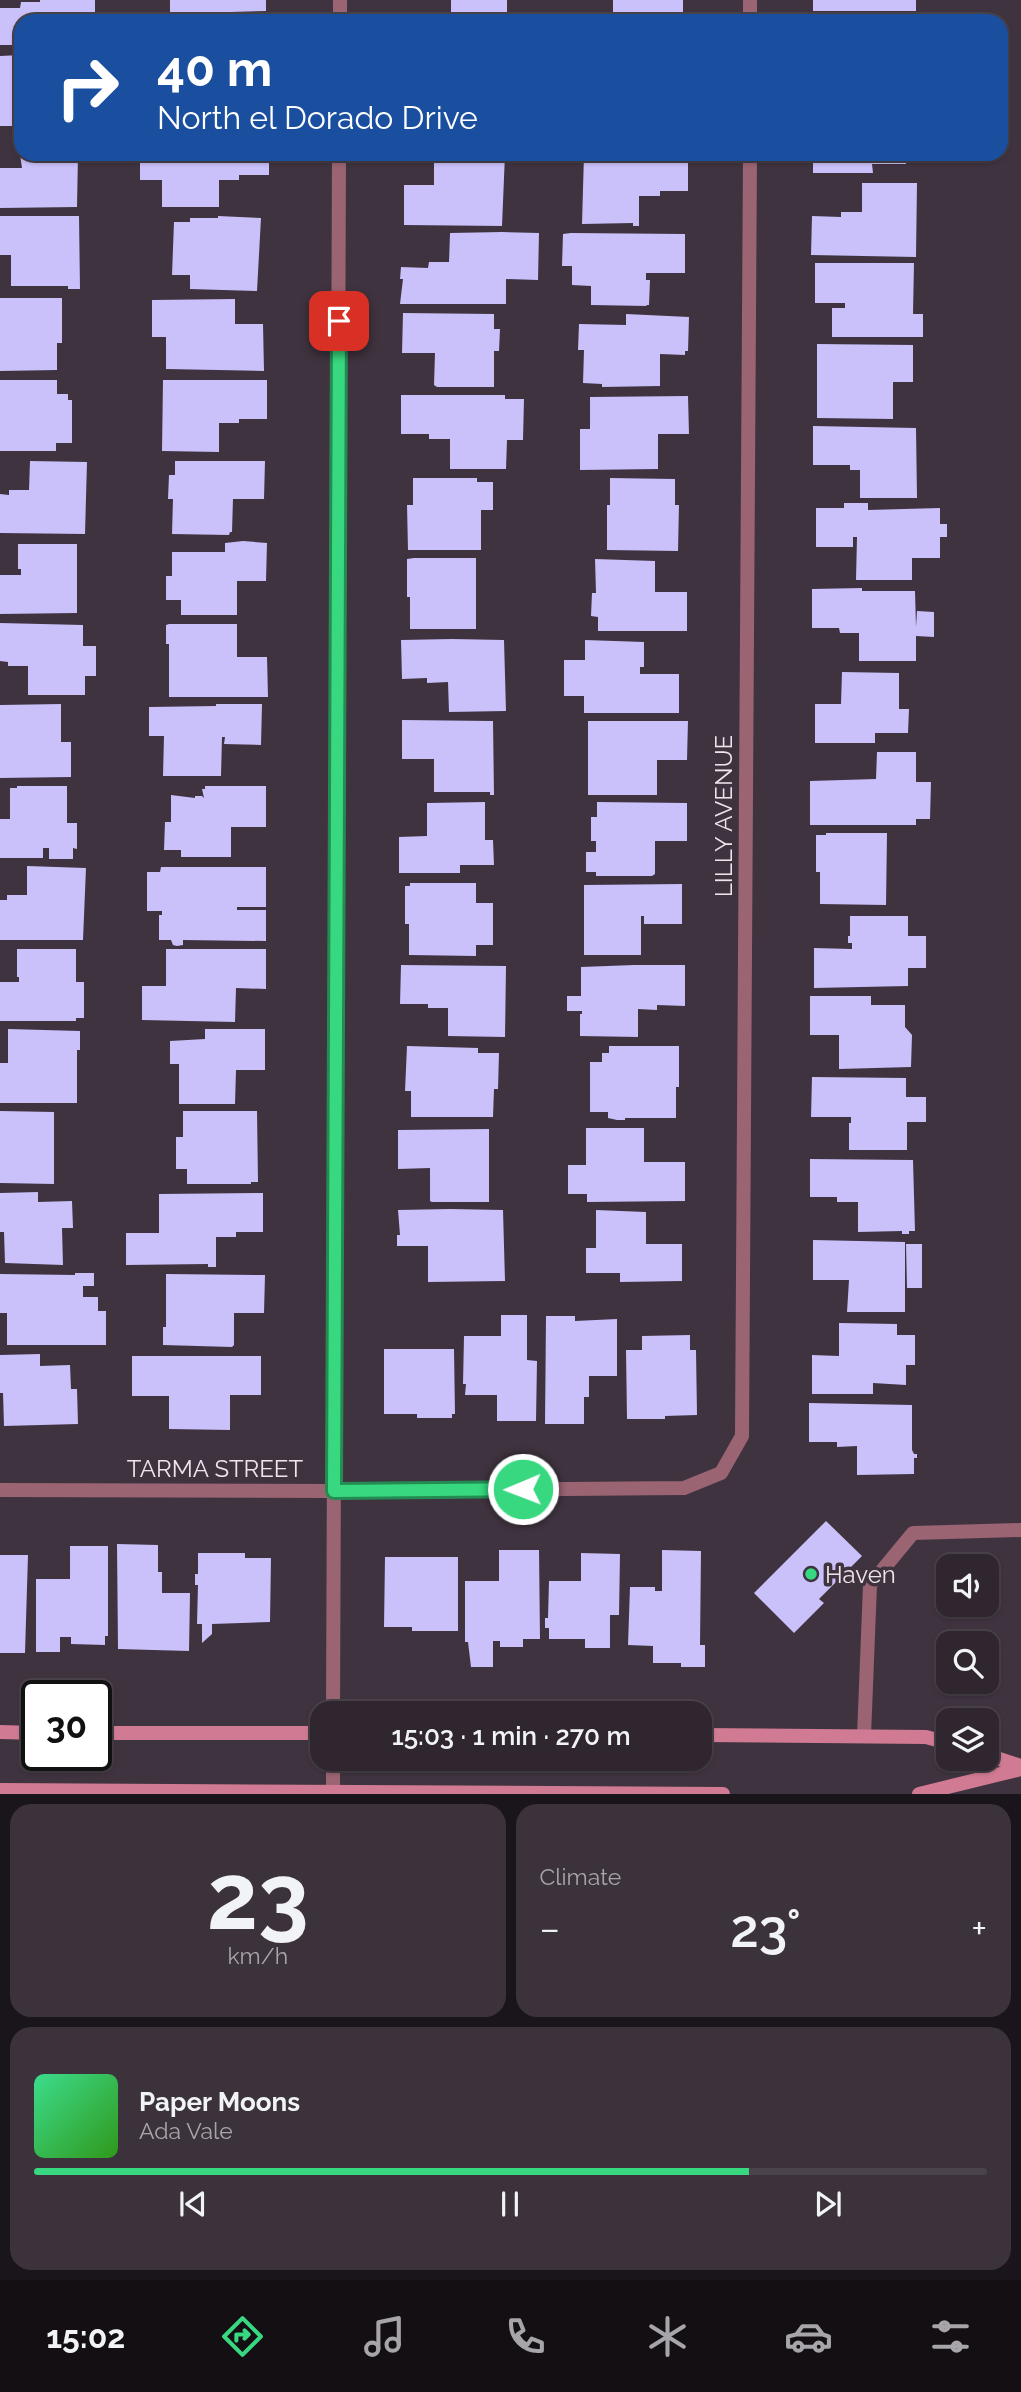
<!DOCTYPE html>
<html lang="en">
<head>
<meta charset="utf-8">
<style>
  body { margin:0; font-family:Raleway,sans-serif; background:#3b323b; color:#f1f3f6; height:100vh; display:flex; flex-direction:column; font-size:26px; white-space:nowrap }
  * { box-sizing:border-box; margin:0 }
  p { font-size:23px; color:#a7a5aa }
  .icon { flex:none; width:38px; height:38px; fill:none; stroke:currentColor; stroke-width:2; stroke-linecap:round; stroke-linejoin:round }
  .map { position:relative; height:1794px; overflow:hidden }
  .drawer { display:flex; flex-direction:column; gap:10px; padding:10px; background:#1a151a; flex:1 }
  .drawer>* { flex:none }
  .guide { position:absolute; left:14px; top:14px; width:994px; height:147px; border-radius:21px; box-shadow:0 2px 5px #0004,0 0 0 2px #4a434b; background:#1a4fa0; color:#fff; overflow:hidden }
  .fabs { position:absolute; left:936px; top:1554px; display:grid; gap:14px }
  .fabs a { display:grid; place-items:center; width:63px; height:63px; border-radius:14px; background:#2f262f; box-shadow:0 2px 5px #0004,0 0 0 2px #4a434b; font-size:35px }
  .speed { position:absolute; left:21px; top:1680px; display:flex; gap:14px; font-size:35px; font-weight:700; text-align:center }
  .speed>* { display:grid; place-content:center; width:91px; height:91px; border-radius:50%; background:#2f262f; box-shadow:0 2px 5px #0004,0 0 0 2px #4a434b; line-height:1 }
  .speed .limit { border:4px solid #111; border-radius:10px; background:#fff; color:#111 }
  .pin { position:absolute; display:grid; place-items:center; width:60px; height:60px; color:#fff; margin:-30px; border-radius:14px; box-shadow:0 4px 10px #0006 }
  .me { position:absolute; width:77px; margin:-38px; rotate:269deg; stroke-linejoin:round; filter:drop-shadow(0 0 5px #0008) }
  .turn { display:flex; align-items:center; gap:24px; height:147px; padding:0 28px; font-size:32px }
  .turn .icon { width:91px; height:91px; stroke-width:2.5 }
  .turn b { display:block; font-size:49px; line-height:60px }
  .big { font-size:52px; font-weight:600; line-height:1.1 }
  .drawer .card { flex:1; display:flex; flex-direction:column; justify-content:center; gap:10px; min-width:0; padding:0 24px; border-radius:21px; background:#3b323b }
  .drawer .dial { align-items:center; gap:0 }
  .dial b { font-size:91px; line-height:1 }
  .song { display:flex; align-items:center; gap:21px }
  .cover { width:84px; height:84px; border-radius:10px; background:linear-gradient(135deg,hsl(150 70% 55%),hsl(110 70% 35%)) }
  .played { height:7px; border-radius:4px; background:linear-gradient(90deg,#37d880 75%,#4a434b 75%) }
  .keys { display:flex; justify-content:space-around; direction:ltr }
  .heat { display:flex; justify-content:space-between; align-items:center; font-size:38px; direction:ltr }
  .drawer .tiles { flex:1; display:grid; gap:10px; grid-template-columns:1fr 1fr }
  .card:last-child { grid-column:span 2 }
  .trip { position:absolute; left:310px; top:1701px; width:402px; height:70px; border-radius:21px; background:#2f262f; box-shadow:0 2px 5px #0004,0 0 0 2px #4a434b; font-weight:600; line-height:70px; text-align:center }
  .tabs { display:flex; height:112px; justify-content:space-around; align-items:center; background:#130f13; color:#a7a5aa }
  .tabs .icon { width:49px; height:49px }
  .tabs .current { color:#37d880 }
  .tabs b { font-size:32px; color:#f1f3f6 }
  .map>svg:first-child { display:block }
  .building { fill:#cac0fa }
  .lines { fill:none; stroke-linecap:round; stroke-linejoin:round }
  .service { stroke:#9a6473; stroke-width:14 }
  .minor { stroke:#9a6473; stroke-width:14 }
  .secondary { stroke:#d07b93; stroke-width:14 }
  .route-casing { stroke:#248c53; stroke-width:18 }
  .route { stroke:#37d880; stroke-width:12 }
  .poi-dot { fill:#37d880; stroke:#3f333f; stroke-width:2.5 }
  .labels { text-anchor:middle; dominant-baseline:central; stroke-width:7; stroke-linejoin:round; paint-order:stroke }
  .street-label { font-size:24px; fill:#ede5ed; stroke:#3f333f }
  .poi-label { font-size:24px; fill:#ede5ed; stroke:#3f333f; text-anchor:start }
</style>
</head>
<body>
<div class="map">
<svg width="1021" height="1794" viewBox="0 0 1021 1794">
  <rect width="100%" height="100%" fill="#3f333f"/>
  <path class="building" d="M 40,0 L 95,0 L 95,21 L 21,21 L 21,45 L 0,45 L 0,8 L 20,8 L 21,2 L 40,2 Z
    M 170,0 L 266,0 L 266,11 L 231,12 L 231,21 L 170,21 Z
    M 451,0 L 507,0 L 507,21 L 431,21 L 431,17 L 451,17 Z
    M 613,0 L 683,0 L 683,21 L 609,21 L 609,17 L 613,17 Z
    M 813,0 L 916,0 L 916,11 L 813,11 Z
    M 21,55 L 21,126 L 0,126 L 0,56 Z
    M 20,154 L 78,154 L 77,207 L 0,208 L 0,168 L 22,168 Z
    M 140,154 L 269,154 L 269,175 L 239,175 L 239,180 L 219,180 L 219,207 L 162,207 L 162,180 L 140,180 Z
    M 434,154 L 505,154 L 502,226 L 404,225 L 404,185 L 434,185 Z
    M 584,154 L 688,154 L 688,191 L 660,191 L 660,196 L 639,196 L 639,226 L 633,226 L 633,223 L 582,224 Z
    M 813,154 L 906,154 L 906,164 L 872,164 L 873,173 L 813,173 Z
    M 862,183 L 917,183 L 916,257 L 811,255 L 812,216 L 841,217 L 841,212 L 862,212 Z
    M 0,216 L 79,216 L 80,289 L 68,289 L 68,286 L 11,286 L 11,255 L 0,255 Z
    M 218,216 L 261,218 L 257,291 L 190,289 L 190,275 L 172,275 L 174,222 L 190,222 L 190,218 L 218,218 Z
    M 502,232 L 539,233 L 538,280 L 506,279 L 506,304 L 400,304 L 403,279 L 400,279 L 401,267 L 428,268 L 429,262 L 449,262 L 450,233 Z
    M 571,233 L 685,234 L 685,273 L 646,273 L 646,280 L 650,280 L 649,305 L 646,305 L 647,306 L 591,305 L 591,286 L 572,285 L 572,266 L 562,266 L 563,234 Z
    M 815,263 L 914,263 L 913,314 L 923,314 L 923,337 L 832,337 L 832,308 L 845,308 L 845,303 L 815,303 Z
    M 0,298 L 62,298 L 62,343 L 57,343 L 57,370 L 0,371 Z
    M 235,299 L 235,324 L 263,324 L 264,371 L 166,369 L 166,337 L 152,337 L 152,300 Z
    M 403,313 L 494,314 L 494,329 L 500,329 L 499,351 L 494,351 L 494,387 L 437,387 L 434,385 L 435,353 L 402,353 Z
    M 626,314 L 689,317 L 688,351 L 685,351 L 685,355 L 660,354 L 660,386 L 602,387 L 602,384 L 583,383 L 584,350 L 578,350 L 579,324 L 626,325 Z
    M 817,344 L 913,345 L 913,382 L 893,382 L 893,419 L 817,418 Z
    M 0,380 L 57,380 L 57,394 L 68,394 L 68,400 L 72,400 L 72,443 L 56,443 L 56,451 L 0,451 Z
    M 163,380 L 267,380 L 267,419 L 239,419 L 239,423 L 219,423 L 219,452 L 162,451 Z
    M 401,395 L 505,395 L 505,399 L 524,399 L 523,440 L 507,440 L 506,469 L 450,469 L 450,439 L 429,439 L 429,434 L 401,434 Z
    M 688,396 L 689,434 L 658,434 L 658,469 L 580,470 L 580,429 L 590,429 L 590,397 Z
    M 813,426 L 916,428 L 917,498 L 860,498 L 860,470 L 850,470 L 850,465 L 813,465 Z
    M 30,461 L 87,462 L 85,534 L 0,533 L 0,494 L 9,495 L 9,490 L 29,490 Z
    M 175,461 L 265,461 L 264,499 L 233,499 L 232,532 L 230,532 L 229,535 L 172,534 L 173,499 L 168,499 L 169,475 L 175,475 Z
    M 413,478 L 477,478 L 477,482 L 493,482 L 493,510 L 481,510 L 481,550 L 408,550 L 407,505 L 413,505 Z
    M 610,478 L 675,479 L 675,505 L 679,505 L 678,551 L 607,550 L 607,505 L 610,505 Z
    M 844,503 L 868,503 L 868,510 L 940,508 L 940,524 L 947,524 L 947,537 L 940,537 L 940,558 L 912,558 L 912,580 L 856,580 L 857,537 L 853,537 L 853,547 L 816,547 L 816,508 L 844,508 Z
    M 243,541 L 267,543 L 266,581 L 237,581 L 237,615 L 181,615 L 181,600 L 166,600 L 166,576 L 172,576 L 172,552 L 225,552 L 225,543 Z
    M 18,544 L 77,544 L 77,613 L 0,614 L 0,575 L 21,575 L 21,569 L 18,569 Z
    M 414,558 L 476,558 L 476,629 L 410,629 L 410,597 L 407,597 L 407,559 Z
    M 595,559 L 655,561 L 655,592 L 687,592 L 687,631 L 598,631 L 598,617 L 591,616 L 592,593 L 596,593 Z
    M 862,588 L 862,591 L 915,591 L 916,627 L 917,611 L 934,612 L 934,637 L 916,636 L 916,661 L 859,661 L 859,633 L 840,633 L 839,628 L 812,628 L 812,589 Z
    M 0,623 L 83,625 L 83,646 L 96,646 L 96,676 L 85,676 L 85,695 L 28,695 L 28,666 L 8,666 L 8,662 L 0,661 Z
    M 169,624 L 237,624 L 237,657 L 267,657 L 268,697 L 169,697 L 169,644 L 166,644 L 166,625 Z
    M 452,639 L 504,640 L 506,711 L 449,712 L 448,682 L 427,683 L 427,678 L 402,679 L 401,640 Z
    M 585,640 L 644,642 L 644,667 L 640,667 L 640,674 L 679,674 L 679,713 L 584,713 L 584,696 L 564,696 L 564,660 L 585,660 Z
    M 842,672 L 899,673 L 899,709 L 909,709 L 908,733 L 875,733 L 875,743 L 815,743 L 815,704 L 841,704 Z
    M 61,704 L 61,742 L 71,742 L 71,777 L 0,778 L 0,705 Z
    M 216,704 L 262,704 L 261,745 L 224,744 L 225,737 L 222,737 L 221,776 L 163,776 L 164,736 L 149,736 L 149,707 L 216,706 Z
    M 402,720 L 493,721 L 494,795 L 490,795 L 490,792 L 434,792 L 434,759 L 402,759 Z
    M 588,721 L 688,721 L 687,760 L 657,760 L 657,795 L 588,795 Z
    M 877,752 L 916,752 L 916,782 L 931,782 L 930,819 L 916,819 L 916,825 L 810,825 L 810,781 L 876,779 Z
    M 17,786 L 67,786 L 67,823 L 77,823 L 77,849 L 73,848 L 73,859 L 49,859 L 49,848 L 43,848 L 43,858 L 0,858 L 0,819 L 10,819 L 10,788 L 17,788 Z
    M 205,786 L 266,786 L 266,827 L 231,827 L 231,857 L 181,857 L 181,850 L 164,850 L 165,822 L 171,822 L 171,795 L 195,798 L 195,796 L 202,796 L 204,798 L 202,789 L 205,789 Z
    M 485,802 L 485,840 L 493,840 L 494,865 L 460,865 L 460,873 L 399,873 L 399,837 L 427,836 L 427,803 Z
    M 597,802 L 687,803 L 687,841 L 655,841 L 655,874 L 652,876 L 596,876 L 596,872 L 586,872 L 586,852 L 596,852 L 596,841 L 591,841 L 591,817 L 597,817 Z
    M 826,833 L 887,833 L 886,905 L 820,904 L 820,872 L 816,872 L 816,835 L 826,835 Z
    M 27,866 L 86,868 L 83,940 L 0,940 L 0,900 L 7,900 L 7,895 L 27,895 Z
    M 161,867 L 266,867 L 266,907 L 237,907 L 237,910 L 266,910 L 266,941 L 183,940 L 183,945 L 177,946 L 173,945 L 171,940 L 159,940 L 159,915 L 162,915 L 162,911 L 147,911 L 147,872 L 160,872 Z
    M 410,883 L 476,883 L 476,903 L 493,903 L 493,945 L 476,945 L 476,956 L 409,955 L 409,924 L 405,924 L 405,886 L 410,886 Z
    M 682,884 L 682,924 L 644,924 L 644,916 L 641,916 L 641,955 L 584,955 L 584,885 Z
    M 850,916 L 908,916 L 908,936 L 926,936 L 926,968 L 908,968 L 908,986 L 814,988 L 814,948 L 852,949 L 852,943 L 848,943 L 848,936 L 850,936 Z
    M 17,949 L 76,949 L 76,982 L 84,982 L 84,1018 L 76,1018 L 76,1021 L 0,1021 L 0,982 L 19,982 L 19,977 L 17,977 Z
    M 166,949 L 266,949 L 266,989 L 236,988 L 235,1022 L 142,1020 L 142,986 L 166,986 Z
    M 401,965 L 506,966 L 505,1037 L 448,1036 L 448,1008 L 428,1008 L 428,1004 L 400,1004 Z
    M 634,965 L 685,965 L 685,1006 L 657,1005 L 657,1010 L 638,1009 L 638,1037 L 580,1036 L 580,1014 L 582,1014 L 582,1011 L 567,1011 L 567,996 L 581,996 L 581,967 Z
    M 810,996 L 871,996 L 871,1005 L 905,1005 L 905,1027 L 912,1035 L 911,1067 L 839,1069 L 839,1035 L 810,1035 Z
    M 8,1029 L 80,1031 L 80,1050 L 77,1050 L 77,1103 L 0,1103 L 0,1063 L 8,1063 Z
    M 205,1029 L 265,1029 L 265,1070 L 236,1070 L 235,1104 L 179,1104 L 179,1064 L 170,1064 L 170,1041 L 205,1039 Z
    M 407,1046 L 478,1048 L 478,1053 L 499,1053 L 498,1089 L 494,1089 L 493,1117 L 411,1117 L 411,1091 L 405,1091 Z
    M 609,1046 L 679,1046 L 679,1087 L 676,1087 L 676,1118 L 625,1118 L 625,1120 L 617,1120 L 608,1118 L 608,1112 L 590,1112 L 590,1062 L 602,1062 L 602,1053 L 609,1053 Z
    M 812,1077 L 906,1078 L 906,1097 L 926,1097 L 926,1122 L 907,1122 L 907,1150 L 849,1150 L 849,1123 L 851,1123 L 851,1117 L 811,1117 Z
    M 0,1111 L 54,1112 L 54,1184 L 0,1183 Z
    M 183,1111 L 257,1111 L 258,1182 L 251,1182 L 251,1184 L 187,1184 L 187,1169 L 176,1169 L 176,1137 L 183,1137 Z
    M 586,1128 L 644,1128 L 644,1162 L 685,1162 L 685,1201 L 587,1202 L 587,1194 L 568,1194 L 568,1165 L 586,1165 Z
    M 489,1129 L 489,1202 L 432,1202 L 430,1201 L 430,1168 L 398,1169 L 398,1130 Z
    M 810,1159 L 913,1160 L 915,1231 L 909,1231 L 909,1234 L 902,1234 L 902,1231 L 858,1232 L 858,1202 L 837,1202 L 837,1197 L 810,1197 Z
    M 38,1192 L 38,1202 L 72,1201 L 73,1228 L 62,1228 L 63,1265 L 5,1263 L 4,1232 L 0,1232 L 0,1193 Z
    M 263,1193 L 263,1232 L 236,1232 L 236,1237 L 216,1237 L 216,1267 L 208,1267 L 208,1264 L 126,1265 L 126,1233 L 159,1233 L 159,1194 Z
    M 450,1209 L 503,1210 L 505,1281 L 428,1282 L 428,1246 L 397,1246 L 397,1235 L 400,1235 L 398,1210 Z
    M 596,1210 L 646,1212 L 646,1244 L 682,1244 L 682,1281 L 620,1282 L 620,1273 L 586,1273 L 586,1248 L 596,1248 Z
    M 813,1240 L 905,1242 L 905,1312 L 847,1312 L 849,1280 L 813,1280 Z
    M 906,1244 L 922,1244 L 922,1288 L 907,1288 Z
    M 75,1273 L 94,1273 L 94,1286 L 83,1286 L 83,1297 L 98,1297 L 98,1311 L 106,1311 L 106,1345 L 7,1345 L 7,1313 L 0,1313 L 0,1274 L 75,1275 Z
    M 166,1274 L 265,1275 L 264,1313 L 234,1313 L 234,1345 L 232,1347 L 163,1345 L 163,1327 L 166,1327 Z
    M 501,1315 L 527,1315 L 527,1360 L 537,1361 L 536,1421 L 497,1421 L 497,1395 L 465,1395 L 466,1384 L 463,1384 L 464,1336 L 501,1336 Z
    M 546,1316 L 575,1316 L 575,1321 L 617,1319 L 617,1376 L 589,1376 L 589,1397 L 584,1397 L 584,1424 L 545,1424 Z
    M 839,1323 L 897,1324 L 897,1335 L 915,1335 L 915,1365 L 906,1365 L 906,1385 L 873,1383 L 873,1394 L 812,1394 L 812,1355 L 839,1356 Z
    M 690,1335 L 690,1350 L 696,1350 L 697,1415 L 665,1416 L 665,1419 L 627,1419 L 626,1350 L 642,1350 L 642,1336 Z
    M 384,1349 L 454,1349 L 455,1414 L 452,1414 L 452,1418 L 417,1418 L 417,1414 L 384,1414 Z
    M 40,1354 L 40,1366 L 70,1365 L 71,1389 L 77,1389 L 78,1424 L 4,1426 L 3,1393 L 0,1393 L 0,1355 Z
    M 132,1356 L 261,1356 L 261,1395 L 230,1395 L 230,1430 L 169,1429 L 169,1396 L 132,1396 Z
    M 809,1403 L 912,1405 L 912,1450 L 914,1454 L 917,1454 L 917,1458 L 914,1458 L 914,1474 L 857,1475 L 857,1446 L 837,1447 L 837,1442 L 809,1442 Z
    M 826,1521 L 862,1556 L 819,1599 L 824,1603 L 794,1633 L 754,1593 Z
    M 117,1544 L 158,1545 L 158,1572 L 162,1572 L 162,1593 L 190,1593 L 189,1651 L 118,1649 Z
    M 70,1546 L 108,1546 L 108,1636 L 105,1636 L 105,1645 L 71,1644 L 71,1637 L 60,1637 L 60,1652 L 36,1652 L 36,1579 L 70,1579 Z
    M 499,1550 L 539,1550 L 540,1639 L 523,1639 L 523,1647 L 500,1647 L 500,1641 L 493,1641 L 493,1667 L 471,1667 L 468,1642 L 465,1642 L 465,1581 L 499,1581 Z
    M 662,1550 L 701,1551 L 700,1645 L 705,1645 L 705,1667 L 681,1667 L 681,1663 L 653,1663 L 653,1646 L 628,1645 L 630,1587 L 655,1587 L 655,1591 L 662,1591 Z
    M 198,1553 L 245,1553 L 245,1558 L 271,1558 L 270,1622 L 212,1624 L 212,1634 L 202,1643 L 202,1624 L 197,1624 L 198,1585 L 195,1585 L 195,1574 L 198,1574 Z
    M 581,1553 L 620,1554 L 619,1615 L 610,1615 L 610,1648 L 585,1648 L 585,1639 L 549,1639 L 549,1628 L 545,1628 L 545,1618 L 548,1618 L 549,1581 L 581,1581 Z
    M 0,1555 L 28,1555 L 25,1653 L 0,1653 Z
    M 385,1557 L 458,1557 L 458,1631 L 412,1631 L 412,1627 L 384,1627 Z"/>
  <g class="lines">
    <path class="service" d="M 864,1736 L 870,1585 L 913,1533 L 1021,1530"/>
    <path class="minor" d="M 340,21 L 340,0
      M 750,21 L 750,0
      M 0,1490 L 334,1491 L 684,1488 L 721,1473 L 742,1436 L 750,154
      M 333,1713 L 339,154
      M 333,1759 L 333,1794"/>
    <path class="secondary" d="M 0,1732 L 37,1733
      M 96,1733 L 322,1733
      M 700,1735 L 926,1737 L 948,1743
      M 987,1755 L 1021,1766
      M 0,1790 L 723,1794
      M 919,1794 L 1021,1769"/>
  </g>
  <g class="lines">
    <g class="route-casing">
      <path id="route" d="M 339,321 L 334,1491 L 523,1489"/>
    </g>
    <use href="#route" class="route"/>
  </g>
  <circle class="poi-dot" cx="811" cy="1574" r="7"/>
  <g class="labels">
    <g class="street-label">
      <text transform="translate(723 816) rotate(-90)">LILLY AVENUE</text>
      <text x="215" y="1468">TARMA STREET</text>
    </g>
    <g class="poi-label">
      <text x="825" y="1574">Haven</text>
    </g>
  </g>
</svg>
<div class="fabs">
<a><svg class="icon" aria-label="sound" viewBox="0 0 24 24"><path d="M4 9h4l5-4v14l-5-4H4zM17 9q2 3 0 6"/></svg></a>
<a><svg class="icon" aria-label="search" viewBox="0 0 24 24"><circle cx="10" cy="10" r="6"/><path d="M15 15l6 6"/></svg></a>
<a><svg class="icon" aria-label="layers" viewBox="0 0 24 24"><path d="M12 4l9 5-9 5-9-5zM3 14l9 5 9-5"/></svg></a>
</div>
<div class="speed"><div class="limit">30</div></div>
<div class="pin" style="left:339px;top:321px;background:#d93025"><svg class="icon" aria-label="arrive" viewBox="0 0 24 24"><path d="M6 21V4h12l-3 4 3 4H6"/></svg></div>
<svg class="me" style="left:523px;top:1489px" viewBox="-20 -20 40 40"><circle r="17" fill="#37d880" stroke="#fff" stroke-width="3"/><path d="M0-11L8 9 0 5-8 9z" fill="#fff"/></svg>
<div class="trip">15:03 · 1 min · 270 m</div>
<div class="guide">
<div class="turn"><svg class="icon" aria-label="right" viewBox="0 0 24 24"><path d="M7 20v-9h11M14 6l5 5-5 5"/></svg><div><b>40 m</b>North el Dorado Drive</div></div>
</div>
</div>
<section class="drawer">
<div class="tiles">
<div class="card dial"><b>23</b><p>km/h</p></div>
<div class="card"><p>Climate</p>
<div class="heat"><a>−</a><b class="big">23°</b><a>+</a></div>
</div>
<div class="card">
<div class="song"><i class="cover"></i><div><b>Paper Moons</b><p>Ada Vale</p></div></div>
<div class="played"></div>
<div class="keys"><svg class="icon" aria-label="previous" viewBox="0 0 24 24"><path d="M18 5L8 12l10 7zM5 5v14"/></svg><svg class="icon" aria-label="pause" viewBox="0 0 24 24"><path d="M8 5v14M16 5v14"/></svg><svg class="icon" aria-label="next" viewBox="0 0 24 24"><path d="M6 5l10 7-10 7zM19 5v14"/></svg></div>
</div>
</div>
</section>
<nav class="tabs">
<b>15:02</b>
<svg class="icon current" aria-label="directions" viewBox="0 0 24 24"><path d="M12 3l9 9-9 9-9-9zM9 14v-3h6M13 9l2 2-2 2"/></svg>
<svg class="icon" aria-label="music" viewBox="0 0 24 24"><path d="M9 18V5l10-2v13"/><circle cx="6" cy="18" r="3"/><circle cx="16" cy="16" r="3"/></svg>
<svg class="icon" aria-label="phone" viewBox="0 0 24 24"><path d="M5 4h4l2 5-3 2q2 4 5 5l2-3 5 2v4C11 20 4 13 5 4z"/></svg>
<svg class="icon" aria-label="climate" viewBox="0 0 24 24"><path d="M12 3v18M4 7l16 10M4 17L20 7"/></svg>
<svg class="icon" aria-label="car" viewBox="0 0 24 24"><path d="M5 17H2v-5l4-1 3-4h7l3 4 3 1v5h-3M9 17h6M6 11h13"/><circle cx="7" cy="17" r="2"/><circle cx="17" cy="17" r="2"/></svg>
<svg class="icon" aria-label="filters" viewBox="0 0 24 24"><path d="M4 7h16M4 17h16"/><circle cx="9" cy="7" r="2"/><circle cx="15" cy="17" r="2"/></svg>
</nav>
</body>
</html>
